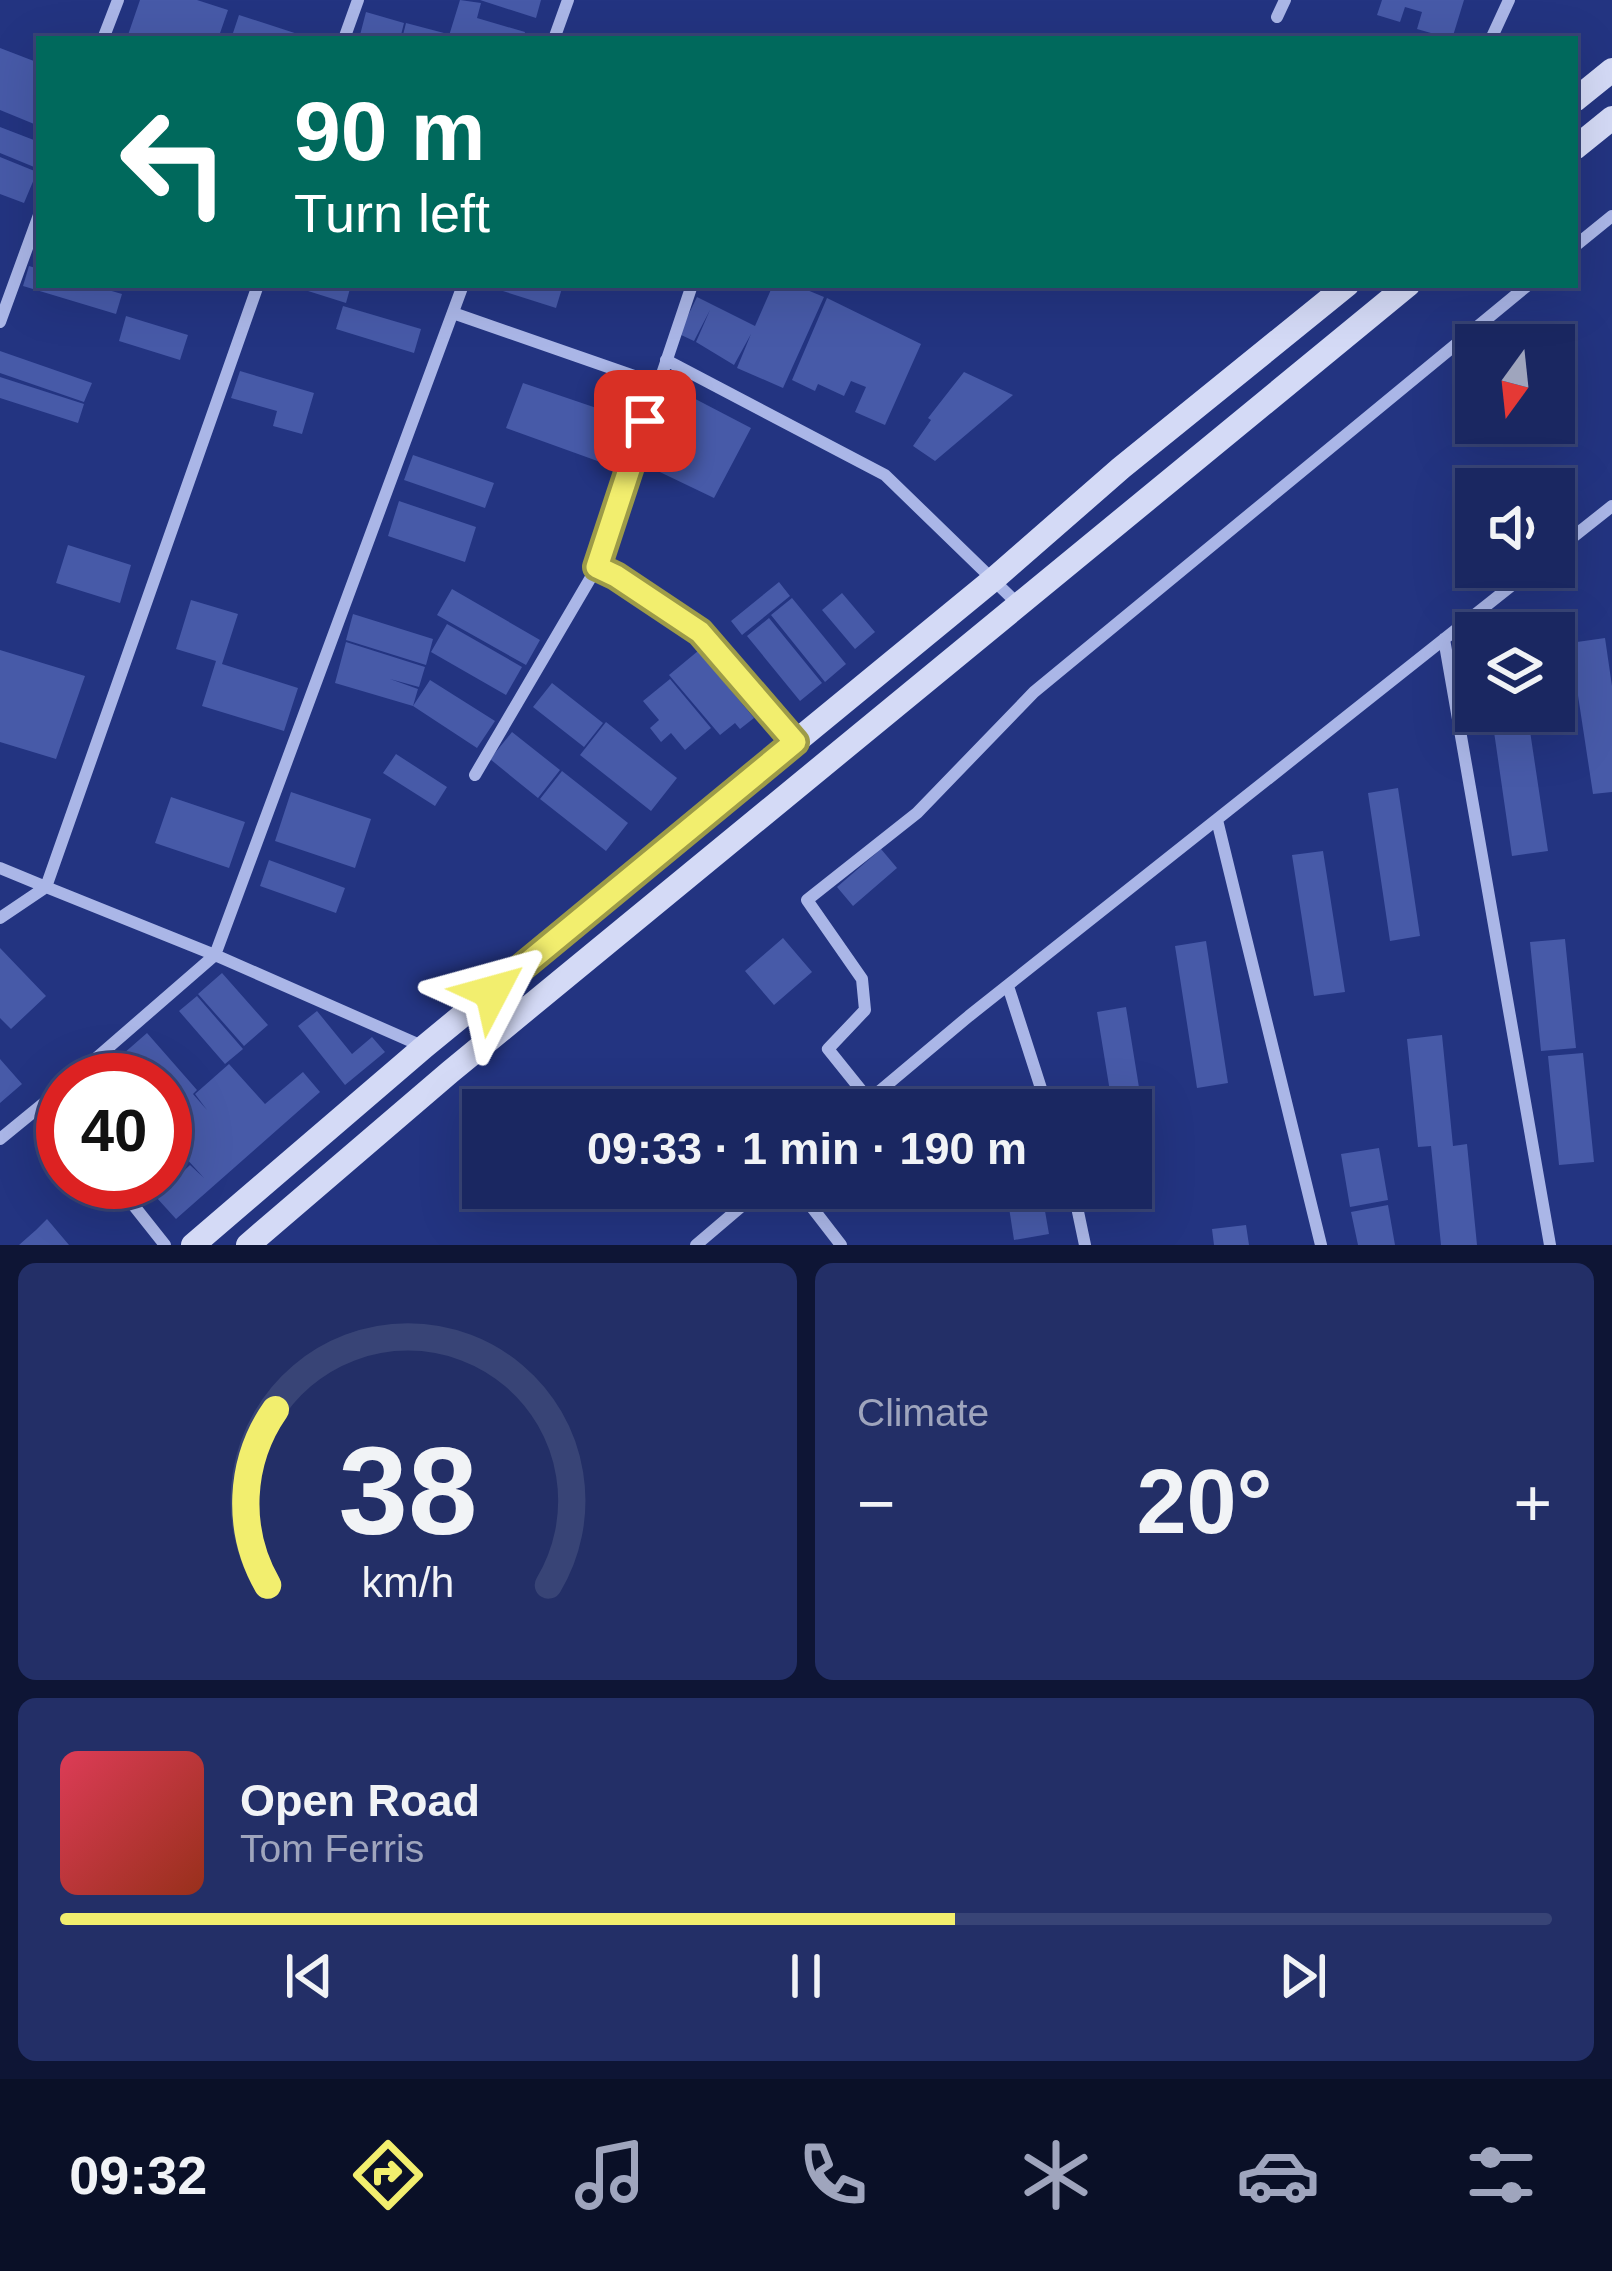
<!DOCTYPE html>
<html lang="en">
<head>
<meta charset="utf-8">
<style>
  body { margin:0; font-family:Helvetica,sans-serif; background:#232f67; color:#f1f3f6; height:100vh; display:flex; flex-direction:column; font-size:45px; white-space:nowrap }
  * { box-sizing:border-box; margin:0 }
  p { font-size:39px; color:#9fa5bd }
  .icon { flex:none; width:66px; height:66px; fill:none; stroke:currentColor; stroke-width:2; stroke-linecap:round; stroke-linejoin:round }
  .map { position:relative; height:1245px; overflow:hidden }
  .details { display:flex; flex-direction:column; gap:18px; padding:18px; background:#0e1535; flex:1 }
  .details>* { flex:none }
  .banner { position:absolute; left:36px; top:36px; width:1542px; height:252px; border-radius:0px; box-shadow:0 12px 48px #0002,0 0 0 3px #384476; background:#00695c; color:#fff; overflow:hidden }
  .needle { width:78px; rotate:195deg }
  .fabs { position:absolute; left:1455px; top:324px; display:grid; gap:24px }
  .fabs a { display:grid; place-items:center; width:120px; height:120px; border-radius:0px; background:#1a2761; box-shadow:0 12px 48px #0002,0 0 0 3px #384476; font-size:60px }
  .speed { position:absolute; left:36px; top:1053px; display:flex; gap:24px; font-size:60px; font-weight:700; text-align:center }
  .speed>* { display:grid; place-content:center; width:156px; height:156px; border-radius:50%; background:#1a2761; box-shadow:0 12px 48px #0002,0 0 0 3px #384476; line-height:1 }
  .speed .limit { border:18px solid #d22; background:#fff; color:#111 }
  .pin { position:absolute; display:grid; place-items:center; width:102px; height:102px; color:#fff; margin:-51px; border-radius:24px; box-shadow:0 6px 18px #0006 }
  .me { position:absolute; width:132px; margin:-66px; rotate:51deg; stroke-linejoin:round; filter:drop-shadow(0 0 9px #0008) }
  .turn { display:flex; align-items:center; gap:42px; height:252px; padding:0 60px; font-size:54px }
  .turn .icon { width:156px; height:156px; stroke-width:2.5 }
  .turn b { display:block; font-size:84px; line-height:102px }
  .big { font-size:90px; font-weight:600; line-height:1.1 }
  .details .card { flex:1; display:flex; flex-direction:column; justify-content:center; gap:18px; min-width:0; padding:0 42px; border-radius:18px; background:#232f67 }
  .details .dial { align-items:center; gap:0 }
  .dial svg { height:312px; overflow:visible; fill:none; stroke:#384476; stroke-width:7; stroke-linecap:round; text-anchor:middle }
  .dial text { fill:#f1f3f6; stroke:none }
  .song { display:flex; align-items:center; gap:36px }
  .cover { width:144px; height:144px; border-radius:18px; background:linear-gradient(135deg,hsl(350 70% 55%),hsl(10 70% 35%)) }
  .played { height:12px; border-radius:6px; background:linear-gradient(90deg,#f2ee6e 60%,#384476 60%) }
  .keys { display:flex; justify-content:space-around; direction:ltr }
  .heat { display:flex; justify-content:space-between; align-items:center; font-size:66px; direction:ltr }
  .details .tiles { flex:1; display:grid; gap:18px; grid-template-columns:1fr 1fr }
  .card:last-child { grid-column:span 2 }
  .trip { position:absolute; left:462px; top:1089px; width:690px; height:120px; border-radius:0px; background:#1a2761; box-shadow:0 12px 48px #0002,0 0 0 3px #384476; font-weight:600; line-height:120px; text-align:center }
  .tab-bar { display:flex; height:192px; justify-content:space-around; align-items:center; background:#0a1027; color:#9fa5bd }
  .tab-bar .icon { width:84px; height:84px }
  .tab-bar .on { color:#f2ee6e }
  .tab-bar b { font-size:54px; color:#f1f3f6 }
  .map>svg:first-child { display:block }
  .building { fill:#475aa8 }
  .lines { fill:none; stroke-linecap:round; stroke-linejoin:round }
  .street { stroke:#aab6e7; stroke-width:12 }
  .secondary { stroke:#d4daf6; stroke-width:24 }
  .route-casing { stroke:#9d9b48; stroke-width:30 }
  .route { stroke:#f2ee6e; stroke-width:21 }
</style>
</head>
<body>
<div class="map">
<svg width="1612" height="1245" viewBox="0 0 1612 1245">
  <rect width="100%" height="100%" fill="#233481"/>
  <path class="building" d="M 140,0 L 197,0 L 228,10 L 218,39 L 141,39 L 128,35 Z
    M 460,0 L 481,3 L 477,18 L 525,32 L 523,39 L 448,39 Z
    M 480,0 L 541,0 L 536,18 Z
    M 1382,0 L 1464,0 L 1452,39 L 1417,29 L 1422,12 L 1405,7 L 1400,22 L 1377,15 Z
    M 366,12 L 404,23 L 400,39 L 359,39 Z
    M 239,15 L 310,38 L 310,39 L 231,39 Z
    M 406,23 L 444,33 L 442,39 L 402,39 Z
    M 0,48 L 39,63 L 39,126 L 0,110 Z
    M 0,127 L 39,142 L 39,169 L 0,153 Z
    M 0,157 L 37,172 L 24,203 L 0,194 Z
    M 29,266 L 39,269 L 39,285 L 91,285 L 122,294 L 116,314 L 23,286 Z
    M 289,285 L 351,285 L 346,303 Z
    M 484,285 L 563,285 L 556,308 Z
    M 773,285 L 795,285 L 824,297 L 783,388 L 737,368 L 751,334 L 734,365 L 696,342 L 710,310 L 694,341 L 679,334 L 697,297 L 755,326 Z
    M 827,298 L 921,344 L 885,425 L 855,412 L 866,387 L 851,381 L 844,396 L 818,384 L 815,391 L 792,380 Z
    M 343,306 L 421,329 L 414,353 L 336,329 Z
    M 126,316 L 188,335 L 180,360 L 119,341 Z
    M 0,351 L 92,383 L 84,402 L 0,373 Z
    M 240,371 L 314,393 L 302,434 L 273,426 L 277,411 L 231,398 Z
    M 964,372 L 1013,395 L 935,461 L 913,446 L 931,420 L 928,418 Z
    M 0,377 L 84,404 L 78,423 L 0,398 Z
    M 523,383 L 620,416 L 603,463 L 506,428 Z
    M 680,391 L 751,428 L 714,498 L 641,463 Z
    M 413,455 L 494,483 L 485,508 L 404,480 Z
    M 399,501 L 476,527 L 465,562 L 388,536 Z
    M 68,545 L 131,565 L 120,603 L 56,583 Z
    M 779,582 L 790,596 L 742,635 L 731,621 Z
    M 452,589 L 540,640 L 526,665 L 437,615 Z
    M 842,593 L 875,632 L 855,649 L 822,610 Z
    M 792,598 L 846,664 L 825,682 L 771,615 Z
    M 191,600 L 238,614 L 222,664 L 298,688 L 284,731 L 202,706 L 216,661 L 176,649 Z
    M 353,614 L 433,639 L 426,665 L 346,640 Z
    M 769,618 L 822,683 L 800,701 L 747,636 Z
    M 447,624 L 522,667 L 506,695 L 431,652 Z
    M 1605,638 L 1612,686 L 1612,792 L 1593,794 L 1570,643 Z
    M 346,642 L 425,667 L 419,687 L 390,679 L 418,689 L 413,706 L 430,680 L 495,721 L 477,748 L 413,706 L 335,683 Z
    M 0,650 L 85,676 L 56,759 L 0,742 Z
    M 698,651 L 754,718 L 740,729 L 735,723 L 720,735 L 669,675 Z
    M 670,679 L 711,728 L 685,750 L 671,733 L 661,742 L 650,728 L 659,720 L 643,701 Z
    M 552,683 L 603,723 L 584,747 L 533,707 Z
    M 1491,711 L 1527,711 L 1548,851 L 1512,856 Z
    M 606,722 L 677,778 L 651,811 L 580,755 Z
    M 512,732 L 560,770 L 538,798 L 490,759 Z
    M 396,754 L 447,787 L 435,806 L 383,773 Z
    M 562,771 L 628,823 L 606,851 L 540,799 Z
    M 1398,788 L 1420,936 L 1390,941 L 1368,793 Z
    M 291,792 L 371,819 L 355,868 L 275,841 Z
    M 171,797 L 245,822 L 229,868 L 155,843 Z
    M 881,849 L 897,868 L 853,906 L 837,887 Z
    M 1323,851 L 1345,992 L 1314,996 L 1292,855 Z
    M 269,860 L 345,888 L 336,913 L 260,886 Z
    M 783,938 L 812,972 L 774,1005 L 745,971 Z
    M 1565,939 L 1576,1048 L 1541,1051 L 1530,942 Z
    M 1206,941 L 1228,1083 L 1197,1088 L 1175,946 Z
    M 0,948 L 46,996 L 11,1029 L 0,1018 Z
    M 222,973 L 268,1025 L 244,1046 L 198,994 Z
    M 197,996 L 243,1049 L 225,1064 L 179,1011 Z
    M 1126,1007 L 1148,1143 L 1131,1146 L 1131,1110 L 1113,1110 L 1097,1012 Z
    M 317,1011 L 352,1054 L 372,1037 L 385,1052 L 345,1085 L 298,1026 Z
    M 147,1033 L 197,1090 L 193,1094 L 207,1110 L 195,1094 L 229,1064 L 265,1104 L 303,1072 L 320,1092 L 176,1219 L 156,1197 L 190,1165 L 204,1178 L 165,1135 L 165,1120 L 186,1101 L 173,1111 L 165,1102 L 165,1080 L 146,1080 L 123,1054 Z
    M 1442,1035 L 1453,1146 L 1467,1144 L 1477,1245 L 1441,1245 L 1431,1146 L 1418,1147 L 1407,1039 Z
    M 1583,1053 L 1594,1162 L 1559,1165 L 1548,1056 Z
    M 0,1059 L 22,1084 L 0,1103 Z
    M 1379,1148 L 1388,1200 L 1350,1207 L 1341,1154 Z
    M 1006,1188 L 1041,1188 L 1049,1234 L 1014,1240 Z
    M 1388,1205 L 1395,1245 L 1358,1245 L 1351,1212 Z
    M 47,1219 L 69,1245 L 19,1245 L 36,1230 Z
    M 1246,1225 L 1249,1245 L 1214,1245 L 1212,1229 Z"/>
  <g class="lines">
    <path class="street" d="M 1277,17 L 1285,0
      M 103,39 L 118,0
      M 344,39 L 358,0
      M 554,39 L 568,0
      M 1491,39 L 1509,0
      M 1575,246 L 1612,216
      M 453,313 L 657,384
      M 0,322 L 39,215
      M 666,360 L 885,475 L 1018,604
      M 1554,552 L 1612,506
      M 597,567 L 616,576 L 700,631 L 795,742
      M 1444,639 L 1550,1245
      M 475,775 L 597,567 L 692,285
      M 1217,820 L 1321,1245
      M 0,868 L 46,887 L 258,285
      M 0,918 L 46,887 L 215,955 L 71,1080
      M 1008,986 L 1048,1110
      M 422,1046 L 215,955 L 463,285
      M 869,1100 L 828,1049 L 865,1010 L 862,979 L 807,900 L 917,813 L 1034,692 L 1528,285
      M 857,1110 L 969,1016 L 1535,567
      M 0,1139 L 49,1099 L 63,1117
      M 115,1182 L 165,1245
      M 797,1188 L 841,1245
      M 1073,1188 L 1085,1245
      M 696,1245 L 763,1188"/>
    <path class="secondary" d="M 1575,100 L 1612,70
      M 1575,148 L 1612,118
      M 193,1245 L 424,1047 L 995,578 L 1121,468 L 1347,285
      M 248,1245 L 450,1072 L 1408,285"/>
  </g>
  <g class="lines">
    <g class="route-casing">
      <path id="route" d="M 492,992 L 795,742 L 700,632 L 616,576 L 597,567 L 645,421"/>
    </g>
    <use href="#route" class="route"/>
  </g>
</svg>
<div class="fabs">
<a><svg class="needle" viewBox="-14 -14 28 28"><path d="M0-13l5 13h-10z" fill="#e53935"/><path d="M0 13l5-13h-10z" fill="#9fa5bd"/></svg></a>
<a><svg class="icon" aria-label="sound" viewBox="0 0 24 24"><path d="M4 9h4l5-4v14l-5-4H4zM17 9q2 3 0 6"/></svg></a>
<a><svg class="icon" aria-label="layers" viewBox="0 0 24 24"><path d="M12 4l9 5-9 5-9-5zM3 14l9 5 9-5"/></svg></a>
</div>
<div class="speed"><div class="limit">40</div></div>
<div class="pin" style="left:645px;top:421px;background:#d93025"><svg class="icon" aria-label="arrive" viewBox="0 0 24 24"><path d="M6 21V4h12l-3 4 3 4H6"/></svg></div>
<svg class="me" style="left:492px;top:992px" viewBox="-20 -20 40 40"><path d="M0-17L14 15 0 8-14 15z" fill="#f2ee6e" stroke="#fff" stroke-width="4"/></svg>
<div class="trip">09:33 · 1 min · 190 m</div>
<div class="banner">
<div class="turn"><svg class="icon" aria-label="left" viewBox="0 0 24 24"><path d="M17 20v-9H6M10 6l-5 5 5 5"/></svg><div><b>90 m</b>Turn left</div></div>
</div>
</div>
<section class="details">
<div class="tiles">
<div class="card dial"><svg viewBox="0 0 100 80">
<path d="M14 69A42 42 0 1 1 86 69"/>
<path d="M14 69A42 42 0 0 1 16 24" stroke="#f2ee6e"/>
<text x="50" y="56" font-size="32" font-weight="700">38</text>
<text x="50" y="72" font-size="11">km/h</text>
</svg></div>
<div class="card"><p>Climate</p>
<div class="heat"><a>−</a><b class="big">20°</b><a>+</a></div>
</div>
<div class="card">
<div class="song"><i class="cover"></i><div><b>Open Road</b><p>Tom Ferris</p></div></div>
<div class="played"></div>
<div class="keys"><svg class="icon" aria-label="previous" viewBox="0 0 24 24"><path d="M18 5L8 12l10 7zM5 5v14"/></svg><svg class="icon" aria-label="pause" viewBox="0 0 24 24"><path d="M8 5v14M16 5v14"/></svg><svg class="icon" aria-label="next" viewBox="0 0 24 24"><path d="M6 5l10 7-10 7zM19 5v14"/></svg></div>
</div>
</div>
</section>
<nav class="tab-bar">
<b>09:32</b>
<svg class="icon on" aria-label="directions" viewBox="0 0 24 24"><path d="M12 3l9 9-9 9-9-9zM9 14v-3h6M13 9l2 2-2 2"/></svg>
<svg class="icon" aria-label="music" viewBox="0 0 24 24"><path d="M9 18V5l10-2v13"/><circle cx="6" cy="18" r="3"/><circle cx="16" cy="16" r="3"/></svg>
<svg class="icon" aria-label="phone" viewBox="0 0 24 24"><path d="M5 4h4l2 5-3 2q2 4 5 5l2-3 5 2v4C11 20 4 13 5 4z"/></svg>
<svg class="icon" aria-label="climate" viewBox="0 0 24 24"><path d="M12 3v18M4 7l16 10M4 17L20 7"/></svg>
<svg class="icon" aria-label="car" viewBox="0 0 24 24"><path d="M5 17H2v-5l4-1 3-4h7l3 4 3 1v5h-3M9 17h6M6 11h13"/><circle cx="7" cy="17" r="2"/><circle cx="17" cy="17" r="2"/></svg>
<svg class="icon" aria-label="filters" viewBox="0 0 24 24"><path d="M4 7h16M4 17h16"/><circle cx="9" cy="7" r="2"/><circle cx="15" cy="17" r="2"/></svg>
</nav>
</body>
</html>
